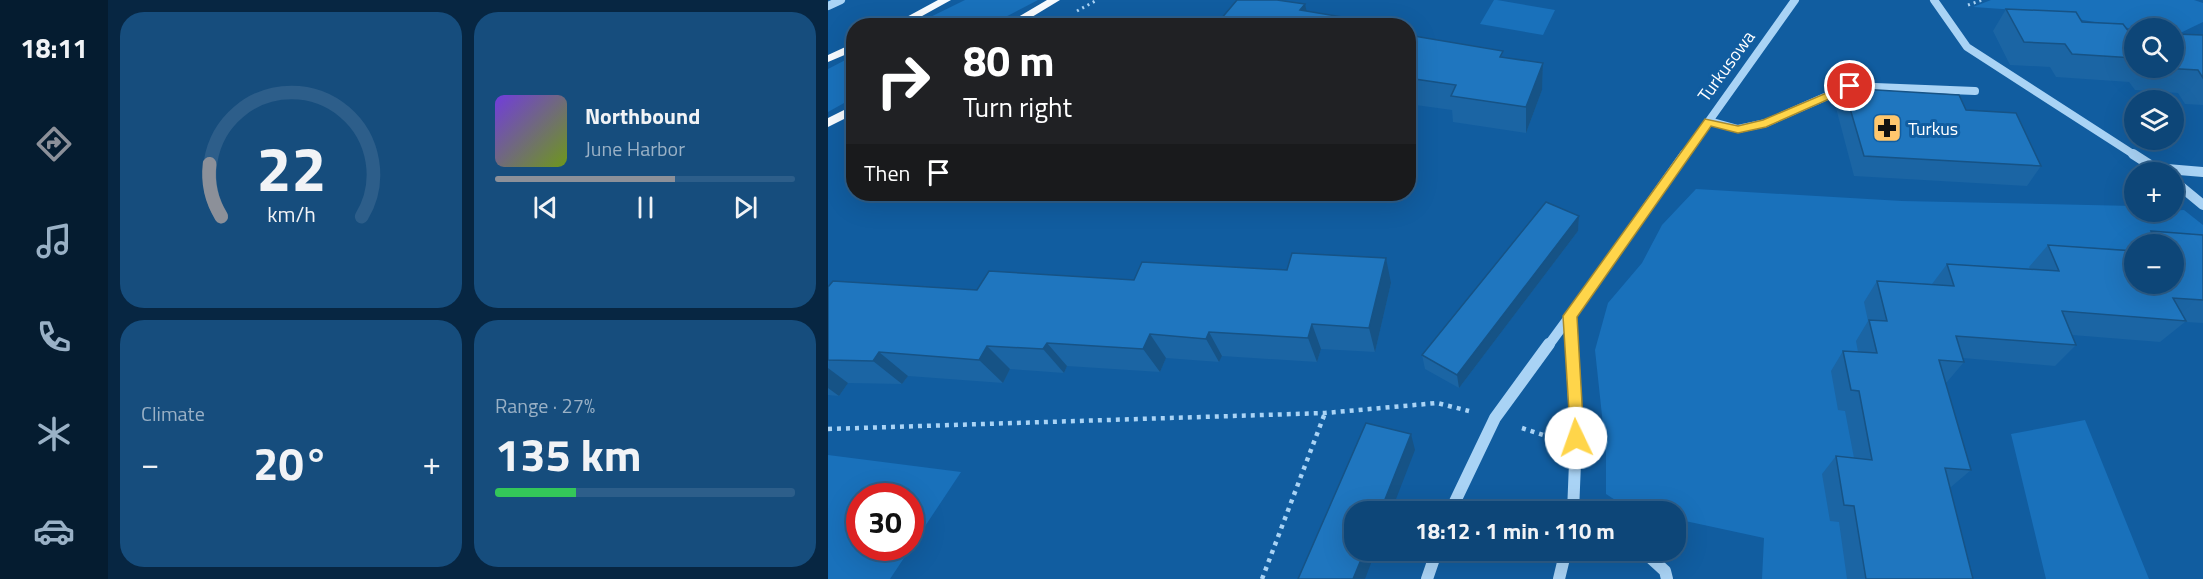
<!DOCTYPE html>
<html lang="en">
<head>
<meta charset="utf-8">
<style>
  body { margin:0; font-family:"Titillium Web",sans-serif; background:#164d7d; color:#f1f3f6; height:100vh; display:flex; flex-direction:column; font-size:22px; white-space:nowrap }
  * { box-sizing:border-box; margin:0 }
  p { font-size:20px; color:#9ab1c6 }
  .icon { flex:none; width:33px; height:33px; fill:none; stroke:currentColor; stroke-width:2; stroke-linecap:round; stroke-linejoin:round }
  .map { position:relative; flex:1; overflow:hidden }
  .panel { display:flex; flex-direction:column; gap:12px; padding:12px; background:#072642; width:720px }
  .panel>* { flex:none }
  .top-card { position:absolute; left:18px; top:18px; width:570px; height:183px; border-radius:24px; box-shadow:0 6px 24px #0002,0 0 0 2px #2d5e8a; background:#202124; color:#fff; overflow:hidden }
  .controls { position:absolute; left:1296px; top:18px; display:grid; gap:12px }
  .controls a { display:grid; place-items:center; width:60px; height:60px; border-radius:50%; background:#0d4678; box-shadow:0 6px 24px #0002,0 0 0 2px #2d5e8a; font-size:30px }
  .speed { position:absolute; left:18px; top:483px; display:flex; gap:12px; font-size:30px; font-weight:700; text-align:center }
  .speed>* { display:grid; place-content:center; width:78px; height:78px; border-radius:50%; background:#0d4678; box-shadow:0 6px 24px #0002,0 0 0 2px #2d5e8a; line-height:1 }
  .speed .limit { border:9px solid #d22; background:#fff; color:#111 }
  .pin { position:absolute; display:grid; place-items:center; width:51px; height:51px; color:#fff; margin:-26px; border:3px solid #fff; border-radius:50%; box-shadow:0 2px 6px #0007 }
  .me { position:absolute; width:66px; margin:-33px; rotate:357deg; stroke-linejoin:round; filter:drop-shadow(0 0 4px #0008) }
  .turn { display:flex; align-items:center; gap:21px; height:126px; padding:0 18px; font-size:27px }
  .turn .icon { width:78px; height:78px; stroke-width:2.5 }
  .turn b { display:block; font-size:42px; line-height:51px }
  .then { display:flex; align-items:center; height:57px; padding:0 18px; background:#0003; gap:12px; font-size:22px }
  .big { font-size:45px; font-weight:700; line-height:1.1 }
  .panel .card { flex:1; display:flex; flex-direction:column; justify-content:center; gap:9px; min-width:0; padding:0 21px; border-radius:24px; background:#164d7d }
  .panel .dial { align-items:center; gap:0 }
  .dial svg { height:156px; overflow:visible; fill:none; stroke:#2d5e8a; stroke-width:7; stroke-linecap:round; text-anchor:middle }
  .dial text { fill:#f1f3f6; stroke:none }
  .song { display:flex; align-items:center; gap:18px }
  .cover { width:72px; height:72px; border-radius:9px; background:linear-gradient(135deg,hsl(260 70% 55%),hsl(80 70% 35%)) }
  .played { height:6px; border-radius:3px; background:linear-gradient(90deg,#8c9099 60%,#2d5e8a 60%) }
  .keys { display:flex; justify-content:space-around; direction:ltr }
  .heat { display:flex; justify-content:space-between; align-items:center; font-size:33px; direction:ltr }
  .charge { height:9px; border-radius:4px; background:linear-gradient(90deg,#34c759 27%,#2d5e8a 0) }
  .panel .tiles { flex:1; display:grid; gap:12px; grid-template-columns:repeat(2,1fr) }
  .trip { position:absolute; left:516px; top:501px; width:342px; height:60px; border-radius:24px; background:#0d4678; box-shadow:0 6px 24px #0002,0 0 0 2px #2d5e8a; font-weight:700; line-height:60px; text-align:center }
  main { display:flex; flex:1; min-height:0 }
  .tabs { display:flex; flex-direction:column; width:108px; justify-content:space-around; align-items:center; background:#051c30; color:#9ab1c6 }
  .tabs .icon { width:42px; height:42px }
  .tabs .active { color:#8c9099 }
  .tabs b { font-size:27px; color:#f1f3f6 }
  .map>svg:first-child { display:block }
  .green { fill:#1971bb; fill-rule:evenodd }
  .lines { fill:none; stroke-linecap:round; stroke-linejoin:round }
  .path-far1 { stroke:#a9d3f5; stroke-width:3; stroke-dasharray:2 4; stroke-linecap:butt }
  .path { stroke:#a9d3f5; stroke-width:4.5; stroke-dasharray:4 5; stroke-linecap:butt }
  .minor-far2 { stroke:#a9d3f5; stroke-width:8 }
  .minor-far1 { stroke:#a9d3f5; stroke-width:10 }
  .minor { stroke:#a9d3f5; stroke-width:12 }
  .major { fill:#f7fbff; fill-rule:evenodd }
  .wall { fill:#1b65a4 }
  .shaded-wall { fill:#165386 }
  .building { fill:#1f76bf; stroke:#165386; stroke-width:1.5 }
  .route { fill:#ffd54a; stroke:#a68a30; stroke-width:1.5 }
  .labels { text-anchor:middle; dominant-baseline:central; stroke-width:6; stroke-linejoin:round; paint-order:stroke }
  .street-label { font-size:18px; fill:#fff; stroke:#115da0 }
  .poi-label { font-size:18px; fill:#fff; stroke:#115da0; text-anchor:start }
</style>
</head>
<body>
<main>
<nav class="tabs">
<b>18:11</b>
<svg class="icon active" aria-label="directions" viewBox="0 0 24 24"><path d="M12 3l9 9-9 9-9-9zM9 14v-3h6M13 9l2 2-2 2"/></svg>
<svg class="icon" aria-label="music" viewBox="0 0 24 24"><path d="M9 18V5l10-2v13"/><circle cx="6" cy="18" r="3"/><circle cx="16" cy="16" r="3"/></svg>
<svg class="icon" aria-label="phone" viewBox="0 0 24 24"><path d="M5 4h4l2 5-3 2q2 4 5 5l2-3 5 2v4C11 20 4 13 5 4z"/></svg>
<svg class="icon" aria-label="climate" viewBox="0 0 24 24"><path d="M12 3v18M4 7l16 10M4 17L20 7"/></svg>
<svg class="icon" aria-label="car" viewBox="0 0 24 24"><path d="M5 17H2v-5l4-1 3-4h7l3 4 3 1v5h-3M9 17h6M6 11h13"/><circle cx="7" cy="17" r="2"/><circle cx="17" cy="17" r="2"/></svg>
</nav>
<section class="panel">
<div class="tiles">
<div class="card dial"><svg viewBox="0 0 100 80">
<path d="M14 69A42 42 0 1 1 86 69"/>
<path d="M14 69A42 42 0 0 1 8 42" stroke="#8c9099"/>
<text x="50" y="56" font-size="32" font-weight="700">22</text>
<text x="50" y="72" font-size="11">km/h</text>
</svg></div>
<div class="card">
<div class="song"><i class="cover"></i><div><b>Northbound</b><p>June Harbor</p></div></div>
<div class="played"></div>
<div class="keys"><svg class="icon" aria-label="previous" viewBox="0 0 24 24"><path d="M18 5L8 12l10 7zM5 5v14"/></svg><svg class="icon" aria-label="pause" viewBox="0 0 24 24"><path d="M8 5v14M16 5v14"/></svg><svg class="icon" aria-label="next" viewBox="0 0 24 24"><path d="M6 5l10 7-10 7zM19 5v14"/></svg></div>
</div>
<div class="card"><p>Climate</p>
<div class="heat"><a>−</a><b class="big">20°</b><a>+</a></div>
</div>
<div class="card"><p>Range · 27%</p><b class="big">135 km</b><div class="charge"></div></div>
</div>
</section>
<div class="map">
<svg width="1375" height="579" viewBox="0 0 1375 579">
  <rect width="100%" height="100%" fill="#115da0"/>
  <path class="green" d="M 137,0 L 210,0 L 162,25 L 86,25 Z
    M 666,0 L 669,0 L 727,10 L 715,35 L 652,24 Z
    M 1163,0 L 1366,0 L 1375,3 L 1375,22 L 1346,36 L 1346,28 L 1306,29 L 1204,11 L 1145,7 Z
    M 25,56 L 25,98 L 0,112 L 0,69 Z
    M 868,189 L 1074,201 L 1306,206 L 1306,212 L 1356,210 L 1375,225 L 1375,259 L 1346,244 L 1306,244 L 1306,254 L 1073,341 L 1035,579 L 934,579 L 936,538 L 848,519 L 848,512 L 801,509 L 778,494 L 778,453 L 767,350 L 780,303 L 814,263 L 834,225 Z
    M 1257,420 L 1321,579 L 1218,579 L 1183,434 Z
    M 0,455 L 133,472 L 62,579 L 0,579 ZM 32,496 L 82,496 L 82,548 L 32,548 Z"/>
  <g class="lines">
    <path class="path-far1" d="M 1140,5 L 1154,0
      M 249,11 L 269,0"/>
    <path class="path" d="M 694,428 L 721,437
      M 0,429 L 497,413 L 609,403 L 641,411
      M 434,579 L 497,413"/>
    <path class="minor-far2" d="M 1106,0 L 1139,47 L 1308,156
      M 0,6 L 13,0
      M 881,121 L 910,129 L 938,123 L 1022,86 L 1147,91
      M 856,156 L 967,0"/>
    <path class="minor-far1" d="M 1305,154 L 1333,172
      M 1327,168 L 1375,172
      M 1346,181 L 1375,205
      M 720,346 L 742,316
      M 743,346 L 742,316 L 857,154"/>
    <path class="minor" d="M 743,344 L 748,438 L 745,512
      M 622,512 L 667,418 L 721,344
      M 814,550 L 837,571 L 839,579
      M 599,579 L 609,550
      M 731,579 L 738,550"/>
    <path class="major" d="M 110,0 L 123,0 L 76,26 L 62,26 Z
      M 219,0 L 232,0 L 189,26 L 175,26 Z
      M 26,43 L 26,51 L 0,62 L 0,55 Z
      M 26,105 L 26,114 L 0,127 L 0,118 Z"/>
  </g>
  <path class="wall" d="M 1178,9 L 1254,22 L 1301,32 L 1306,32 L 1306,68 L 1346,68 L 1375,35 L 1375,105 L 1357,104 L 1350,93 L 1307,90 L 1301,82 L 1228,77 L 1222,67 L 1182,65 L 1165,31 Z
    M 580,35 L 675,57 L 715,63 L 714,90 L 698,133 L 625,122 L 624,110 L 580,104 Z
    M 1016,88 L 1138,110 L 1213,166 L 1199,186 L 1026,176 L 1008,108 Z
    M 751,216 L 750,231 L 631,388 L 597,369 L 594,355 Z
    M 1323,231 L 1375,235 L 1375,323 L 1357,322 L 1332,342 L 1244,335 L 1248,345 L 1227,366 L 1135,358 L 1136,362 L 1119,382 L 1118,382 L 1143,470 L 1123,487 L 1122,487 L 1145,579 L 1019,579 L 1011,522 L 1002,521 L 994,474 L 1008,456 L 1026,458 L 1017,411 L 1010,410 L 1003,371 L 1015,351 L 1030,352 L 1028,341 L 1040,321 L 1036,302 L 1049,281 L 1104,284 L 1119,264 L 1202,269 L 1201,267 L 1220,245 L 1304,250 L 1306,248 L 1306,284 L 1346,244 L 1310,244 Z
    M 306,280 L 563,283 L 547,352 L 493,349 L 489,362 L 394,356 L 391,362 L 338,358 L 332,372 L 239,366 L 236,373 L 182,369 L 175,383 L 80,376 L 74,384 L 20,383 L 11,396 L 0,395 L 0,287 L 149,290 Z"/>
  <path class="shaded-wall" d="M 477,4 L 482,26 L 472,10 Z
    M 715,63 L 714,90 L 698,133 L 698,107 Z
    M 751,216 L 750,231 L 631,388 L 629,375 Z
    M 558,258 L 563,283 L 547,352 L 541,328 Z
    M 484,324 L 493,349 L 489,362 L 480,338 Z
    M 381,332 L 394,356 L 391,362 L 378,339 Z
    M 322,334 L 338,358 L 332,372 L 315,349 Z
    M 219,343 L 239,366 L 236,373 L 215,349 Z
    M 159,346 L 182,369 L 175,383 L 151,360 Z
    M 51,352 L 80,376 L 74,384 L 45,361 Z
    M 0,368 L 20,383 L 11,396 L 0,388 Z
    M 583,434 L 587,450 L 563,512 L 552,512 Z
    M 537,550 L 548,550 L 537,579 L 525,579 Z"/>
  <path class="building" d="M 409,0 L 449,0 L 477,4 L 472,10 L 568,26 L 387,26 Z
    M 1178,9 L 1248,12 L 1254,22 L 1295,24 L 1301,32 L 1306,32 L 1306,58 L 1244,54 L 1237,44 L 1196,42 Z
    M 1346,34 L 1375,35 L 1375,78 L 1370,70 L 1334,68 L 1346,68 Z
    M 580,35 L 675,51 L 672,57 L 715,63 L 698,107 L 623,96 L 628,85 L 580,78 Z
    M 1016,88 L 1131,95 L 1138,110 L 1188,113 L 1213,166 L 1036,156 Z
    M 718,202 L 751,216 L 629,375 L 594,355 Z
    M 1323,231 L 1375,235 L 1375,300 L 1345,298 L 1358,321 L 1234,311 L 1248,345 L 1128,336 L 1136,362 L 1111,360 L 1143,470 L 1117,468 L 1145,579 L 1038,579 L 1026,506 L 1016,505 L 1008,456 L 1044,460 L 1031,391 L 1023,390 L 1015,351 L 1049,353 L 1041,320 L 1059,321 L 1049,281 L 1126,286 L 1119,264 L 1231,271 L 1220,245 L 1306,251 L 1306,284 L 1346,284 L 1346,244 L 1330,244 Z
    M 464,253 L 558,258 L 541,328 L 484,324 L 480,338 L 381,332 L 378,339 L 322,334 L 315,349 L 219,343 L 215,349 L 159,346 L 151,360 L 51,352 L 45,361 L 0,360 L 0,287 L 5,281 L 149,290 L 161,271 L 306,280 L 314,262 L 459,270 Z
    M 538,423 L 583,434 L 552,512 L 526,512 L 526,550 L 537,550 L 525,579 L 470,579 Z"/>
  <path class="route" d="M 1022,83 L 1027,86 L 1026,88 L 938,127 L 910,133 L 883,126 L 749,317 L 756,438 L 754,443 L 743,443 L 735,316 L 877,119 L 910,126 L 935,120 Z"/>
  <defs>
    <g id="pharmacy-square" transform="scale(1.5)"><rect x="-9" y="-9" width="18" height="18" rx="4" fill="#ffc76d" stroke="#115da0"/><path d="M-2-6h4v4h4v4h-4v4h-4v-4h-4v-4h4Z" fill="#111"/></g>
  </defs>
  <g fill-rule="evenodd">
    <use href="#pharmacy-square" x="1059" y="128"/>
  </g>
  <g class="labels">
    <g class="street-label">
      <text transform="translate(898 66) rotate(-54)">Turkusowa</text>
    </g>
    <g class="poi-label">
      <text x="1080" y="128">Turkus</text>
    </g>
  </g>
</svg>
<div class="controls">
<a><svg class="icon" aria-label="search" viewBox="0 0 24 24"><circle cx="10" cy="10" r="6"/><path d="M15 15l6 6"/></svg></a>
<a><svg class="icon" aria-label="layers" viewBox="0 0 24 24"><path d="M12 4l9 5-9 5-9-5zM3 14l9 5 9-5"/></svg></a>
<a>+</a>
<a>−</a>
</div>
<div class="speed"><div class="limit">30</div></div>
<div class="pin" style="left:1022px;top:86px;background:#d93025"><svg class="icon" aria-label="arrive" viewBox="0 0 24 24"><path d="M6 21V4h12l-3 4 3 4H6"/></svg></div>
<svg class="me" style="left:748px;top:438px" viewBox="-20 -20 40 40"><circle r="19" fill="#fff"/><path d="M0-13L10 11 0 6-10 11z" fill="#ffd54a"/></svg>
<div class="trip">18:12 · 1 min · 110 m</div>
<div class="top-card">
<div class="turn"><svg class="icon" aria-label="right" viewBox="0 0 24 24"><path d="M7 20v-9h11M14 6l5 5-5 5"/></svg><div><b>80 m</b>Turn right</div></div>
<div class="then">Then<svg class="icon" aria-label="arrive" viewBox="0 0 24 24"><path d="M6 21V4h12l-3 4 3 4H6"/></svg></div>
</div>
</div>
</main>
</body>
</html>
